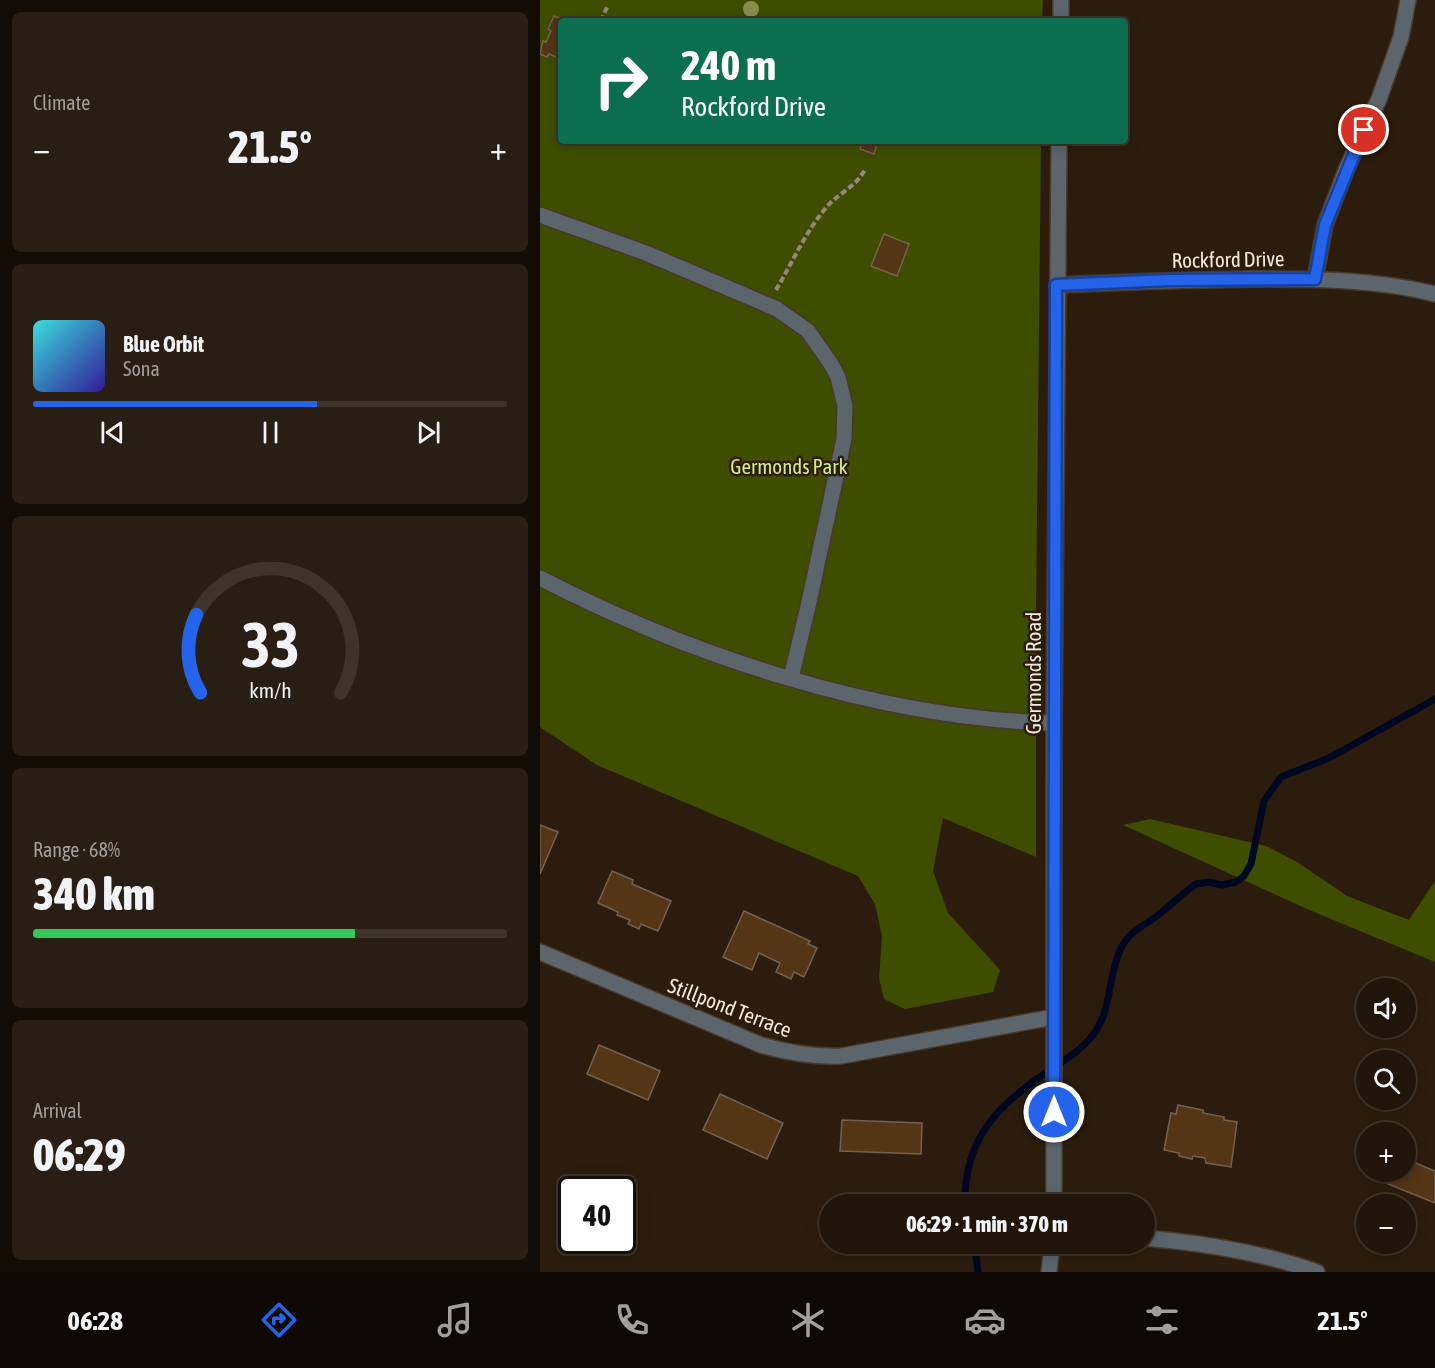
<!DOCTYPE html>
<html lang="en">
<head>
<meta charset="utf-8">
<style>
  body { margin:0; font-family:"Asap Condensed",sans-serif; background:#291e13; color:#f1f3f6; height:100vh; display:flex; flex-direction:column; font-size:22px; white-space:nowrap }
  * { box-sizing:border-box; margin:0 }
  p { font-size:20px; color:#a29f9c }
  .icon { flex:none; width:33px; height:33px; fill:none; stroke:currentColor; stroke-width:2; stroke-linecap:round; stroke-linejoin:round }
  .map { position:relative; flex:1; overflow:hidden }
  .details { display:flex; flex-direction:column; gap:12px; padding:12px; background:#120c06; width:540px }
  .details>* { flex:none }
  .banner { position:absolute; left:18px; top:18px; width:570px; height:126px; border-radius:6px; box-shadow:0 3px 15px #0003,0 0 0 2px #3e342b; background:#0b6e4f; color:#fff; overflow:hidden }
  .controls { position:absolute; left:816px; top:978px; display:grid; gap:12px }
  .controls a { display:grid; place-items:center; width:60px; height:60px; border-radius:50%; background:#21150a; box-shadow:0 3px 15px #0003,0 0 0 2px #3e342b; font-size:30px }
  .speed { position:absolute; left:18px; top:1176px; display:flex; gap:12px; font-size:30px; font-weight:700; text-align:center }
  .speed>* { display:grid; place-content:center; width:78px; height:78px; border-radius:50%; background:#21150a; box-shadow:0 3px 15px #0003,0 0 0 2px #3e342b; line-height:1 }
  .speed .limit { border:3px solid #111; border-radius:9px; background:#fff; color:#111 }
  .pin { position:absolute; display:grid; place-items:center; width:51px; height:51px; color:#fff; margin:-26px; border:3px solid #fff; border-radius:50%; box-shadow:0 2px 6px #0007 }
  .me { position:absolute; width:66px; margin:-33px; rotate:0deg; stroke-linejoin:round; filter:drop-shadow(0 0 4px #0008) }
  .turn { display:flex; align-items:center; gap:21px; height:126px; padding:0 24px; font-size:27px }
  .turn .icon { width:78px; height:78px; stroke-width:2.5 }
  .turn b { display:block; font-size:42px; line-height:51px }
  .big { font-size:45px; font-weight:800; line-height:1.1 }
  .details .card { flex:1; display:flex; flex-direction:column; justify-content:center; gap:9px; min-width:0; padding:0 21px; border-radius:9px; background:#291e13 }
  .details .dial { align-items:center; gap:0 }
  .dial svg { height:156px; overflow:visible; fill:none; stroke:#3e342b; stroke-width:7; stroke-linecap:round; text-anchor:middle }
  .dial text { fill:#f1f3f6; stroke:none }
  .song { display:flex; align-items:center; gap:18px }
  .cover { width:72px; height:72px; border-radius:9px; background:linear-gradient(135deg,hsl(180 70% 55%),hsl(250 70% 35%)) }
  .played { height:6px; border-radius:3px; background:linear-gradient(90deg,#2563eb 60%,#3e342b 60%) }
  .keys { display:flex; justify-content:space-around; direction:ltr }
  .heat { display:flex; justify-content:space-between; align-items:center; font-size:33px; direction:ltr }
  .charge { height:9px; border-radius:4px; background:linear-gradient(90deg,#34c759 68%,#3e342b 0) }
  .trip { position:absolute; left:279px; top:1194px; width:336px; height:60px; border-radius:30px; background:#21150a; box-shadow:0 3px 15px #0003,0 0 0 2px #3e342b; font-weight:800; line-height:60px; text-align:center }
  .dock { display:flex; height:96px; justify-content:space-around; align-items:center; background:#0d0804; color:#a29f9c }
  .dock .icon { width:42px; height:42px }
  .dock .active { color:#2563eb }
  .dock b { font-size:27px; color:#f1f3f6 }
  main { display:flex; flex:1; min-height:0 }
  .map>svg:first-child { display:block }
  .green { fill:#3f4d00 }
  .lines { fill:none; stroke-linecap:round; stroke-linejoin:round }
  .stream { stroke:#000721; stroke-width:7 }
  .building { fill:#543515; stroke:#746251; stroke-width:1.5 }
  .minor-casing { stroke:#48392b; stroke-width:18 }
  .path { stroke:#96887d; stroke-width:4; stroke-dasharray:6 3; stroke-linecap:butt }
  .minor { stroke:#5b656b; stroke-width:15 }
  .tree { fill:#888f4c }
  .route-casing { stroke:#184099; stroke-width:15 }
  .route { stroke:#2563eb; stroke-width:10 }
  .labels { text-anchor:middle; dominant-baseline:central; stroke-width:5; stroke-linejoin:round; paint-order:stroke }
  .street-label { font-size:21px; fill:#f5eae1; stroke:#2c1c0d }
  .park-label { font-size:21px; fill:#d3ed80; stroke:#2c1c0d }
</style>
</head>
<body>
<main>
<section class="details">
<div class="card"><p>Climate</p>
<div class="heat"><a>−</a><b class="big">21.5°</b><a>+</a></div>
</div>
<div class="card">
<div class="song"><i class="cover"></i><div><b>Blue Orbit</b><p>Sona</p></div></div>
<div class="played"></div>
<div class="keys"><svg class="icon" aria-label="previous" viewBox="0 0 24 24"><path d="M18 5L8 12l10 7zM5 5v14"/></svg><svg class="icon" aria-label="pause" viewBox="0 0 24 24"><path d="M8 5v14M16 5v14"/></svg><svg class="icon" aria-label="next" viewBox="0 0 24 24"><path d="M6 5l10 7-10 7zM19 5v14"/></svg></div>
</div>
<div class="card dial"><svg viewBox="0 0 100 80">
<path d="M14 69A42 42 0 1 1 86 69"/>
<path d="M14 69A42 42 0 0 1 12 29" stroke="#2563eb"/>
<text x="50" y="56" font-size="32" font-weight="700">33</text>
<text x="50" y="72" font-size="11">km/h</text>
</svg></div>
<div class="card"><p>Range · 68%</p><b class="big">340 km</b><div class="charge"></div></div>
<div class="card"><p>Arrival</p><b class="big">06:29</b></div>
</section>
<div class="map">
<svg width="895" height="1272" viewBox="0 0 895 1272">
  <rect width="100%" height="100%" fill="#2c1c0d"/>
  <path class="green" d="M 0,0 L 503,0 L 502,21 L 21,21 L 21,141 L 501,141 L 496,611 L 496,857 L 403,818 L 393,871 L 408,913 L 460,970 L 453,992 L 365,1009 L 344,999 L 339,978 L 342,936 L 335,904 L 318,876 L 57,765 L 0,727 Z
    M 610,819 L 726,846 L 757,862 L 807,896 L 869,920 L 895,881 L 895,962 L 767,909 L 583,825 Z"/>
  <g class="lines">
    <path class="stream" d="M 425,1204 C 424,1140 456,1106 507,1072 C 523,1061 541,1051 553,1035 C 571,1012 568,979 579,953 C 587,932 601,928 617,916 C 631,905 642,894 656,884 L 669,882 L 682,885 L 696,882 L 704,876 L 711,864 L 724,801 L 741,777 L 789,758 L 895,699
      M 435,1244 L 438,1272"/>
  </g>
  <path class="building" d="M 14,16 L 24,20 L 21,21 L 21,59 L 9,54 L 7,57 L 0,54 L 3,41 L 6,42 L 11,31 L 8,29 Z
    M 323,141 L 338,141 L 334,154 L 320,149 Z
    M 344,234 L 369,244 L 357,276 L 331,266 Z
    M 0,825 L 18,832 L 0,874 Z
    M 72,871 L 93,880 L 92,884 L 131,901 L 118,931 L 101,924 L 99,929 L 88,924 L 90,920 L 77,915 L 78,912 L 58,903 Z
    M 204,911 L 270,941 L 268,944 L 277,948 L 264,977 L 254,972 L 251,979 L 236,972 L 240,963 L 219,953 L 212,970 L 183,957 Z
    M 59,1045 L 120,1071 L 108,1100 L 47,1074 Z
    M 180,1094 L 243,1123 L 227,1159 L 163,1130 Z
    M 638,1105 L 663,1110 L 663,1113 L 684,1117 L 684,1120 L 697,1122 L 691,1167 L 666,1163 L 665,1158 L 653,1156 L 652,1159 L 639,1156 L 639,1153 L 624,1150 L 631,1113 L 636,1114 Z
    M 302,1120 L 382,1123 L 381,1154 L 300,1151 Z
    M 866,1159 L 895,1171 L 895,1203 L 841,1181 L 845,1172 L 866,1172 Z"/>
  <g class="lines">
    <g class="minor-casing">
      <path id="minor" d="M 521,21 L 521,0
        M 0,215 L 106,253 L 237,309 L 268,331 L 291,364 L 298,377 L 305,406 L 304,439 L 269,602 L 251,678
        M 775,279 L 785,225 L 806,170 L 839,99 L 861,37 L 868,0
        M 517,285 C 582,282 648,280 713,279 C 774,279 836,279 895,294
        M 0,578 C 153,657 342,719 514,723
        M 0,952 L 221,1045 C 248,1053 273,1057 301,1056 L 514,1017
        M 514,1204 L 514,723 L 519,141
        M 604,1238 C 664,1243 721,1252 777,1272
        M 509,1272 L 512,1244"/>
    </g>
    <path class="path" d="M 61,21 L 68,5
      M 236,290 C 252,263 265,233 285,209 C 296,194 317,187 325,169"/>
    <use href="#minor" class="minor"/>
  </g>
  <circle class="tree" cx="211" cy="9" r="8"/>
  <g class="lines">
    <g class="route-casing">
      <path id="route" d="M 514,1112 L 516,285 L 631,280 L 775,279 L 785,225 L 824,130"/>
    </g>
    <use href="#route" class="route"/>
  </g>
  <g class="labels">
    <g class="street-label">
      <text transform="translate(688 259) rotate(-1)">Rockford Drive</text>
      <text transform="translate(493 673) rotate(-90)">Germonds Road</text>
      <text transform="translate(190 1007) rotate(21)">Stillpond Terrace</text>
    </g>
    <g class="park-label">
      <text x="249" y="466">Germonds Park</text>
    </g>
  </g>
</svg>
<div class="controls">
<a><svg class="icon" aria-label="sound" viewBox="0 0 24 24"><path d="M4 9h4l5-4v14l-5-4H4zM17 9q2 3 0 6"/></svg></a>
<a><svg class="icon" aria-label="search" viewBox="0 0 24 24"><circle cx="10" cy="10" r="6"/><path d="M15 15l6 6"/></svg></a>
<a>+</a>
<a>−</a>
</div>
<div class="speed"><div class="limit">40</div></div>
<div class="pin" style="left:824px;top:130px;background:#d93025"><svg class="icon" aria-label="arrive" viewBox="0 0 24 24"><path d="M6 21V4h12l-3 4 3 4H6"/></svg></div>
<svg class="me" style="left:514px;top:1112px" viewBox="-20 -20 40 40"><circle r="17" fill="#2563eb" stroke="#fff" stroke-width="3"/><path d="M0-11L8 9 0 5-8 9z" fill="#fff"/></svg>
<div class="trip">06:29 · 1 min · 370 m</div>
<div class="banner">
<div class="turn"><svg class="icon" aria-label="right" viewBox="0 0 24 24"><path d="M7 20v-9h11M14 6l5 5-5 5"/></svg><div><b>240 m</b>Rockford Drive</div></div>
</div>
</div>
</main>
<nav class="dock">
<b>06:28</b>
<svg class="icon active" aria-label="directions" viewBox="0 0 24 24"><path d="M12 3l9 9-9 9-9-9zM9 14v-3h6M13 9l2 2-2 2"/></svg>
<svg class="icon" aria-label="music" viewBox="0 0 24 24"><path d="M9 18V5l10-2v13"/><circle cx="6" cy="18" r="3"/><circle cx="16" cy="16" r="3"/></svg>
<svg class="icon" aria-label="phone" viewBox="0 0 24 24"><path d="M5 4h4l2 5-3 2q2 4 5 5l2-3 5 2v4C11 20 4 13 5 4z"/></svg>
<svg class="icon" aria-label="climate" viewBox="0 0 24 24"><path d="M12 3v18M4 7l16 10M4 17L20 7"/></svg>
<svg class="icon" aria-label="car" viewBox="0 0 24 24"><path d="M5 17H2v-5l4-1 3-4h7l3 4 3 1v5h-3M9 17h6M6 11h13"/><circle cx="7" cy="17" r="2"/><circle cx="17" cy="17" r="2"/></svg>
<svg class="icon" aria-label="filters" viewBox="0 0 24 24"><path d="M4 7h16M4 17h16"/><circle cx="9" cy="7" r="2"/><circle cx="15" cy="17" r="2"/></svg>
<b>21.5°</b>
</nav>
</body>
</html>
